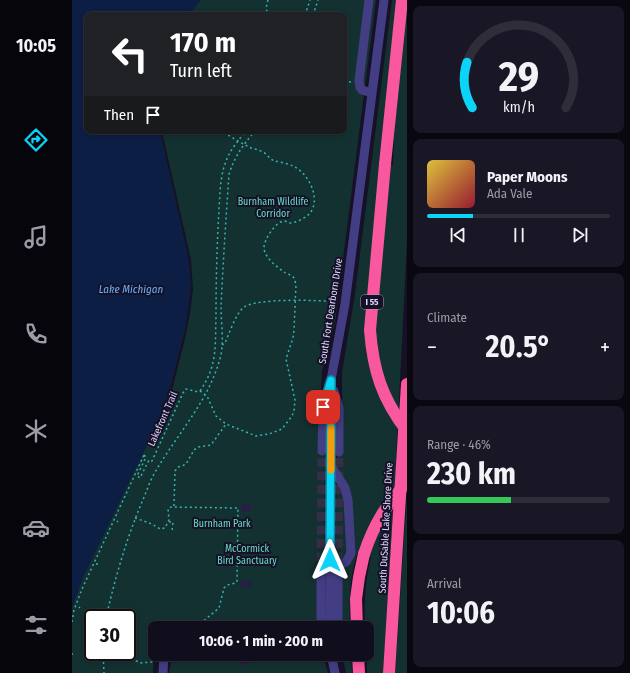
<!DOCTYPE html>
<html lang="en">
<head>
<meta charset="utf-8">
<style>
  body { margin:0; font-family:"Fira Sans Condensed",sans-serif; background:#191626; color:#f1f3f6; height:100vh; display:flex; flex-direction:column; font-size:15px; white-space:nowrap }
  * { box-sizing:border-box; margin:0 }
  p { font-size:13px; color:#9c9ca4 }
  .icon { flex:none; width:22px; height:22px; fill:none; stroke:currentColor; stroke-width:2; stroke-linecap:round; stroke-linejoin:round }
  .map { position:relative; flex:1; overflow:hidden }
  .details { display:flex; flex-direction:column; gap:6px; padding:6px; background:#090710; width:223px }
  .details>* { flex:none }
  .banner { position:absolute; left:12px; top:12px; width:263px; height:122px; border-radius:8px; box-shadow:0 2px 6px #0003,0 0 0 1px #302d3b; background:#202124; color:#fff; overflow:hidden }
  .speed { position:absolute; left:12px; top:609px; display:flex; gap:8px; font-size:20px; font-weight:700; text-align:center }
  .speed>* { display:grid; place-content:center; width:52px; height:52px; border-radius:50%; background:#100d1d; box-shadow:0 2px 6px #0003,0 0 0 1px #302d3b; line-height:1 }
  .speed .limit { border:2px solid #111; border-radius:6px; background:#fff; color:#111 }
  .pin { position:absolute; display:grid; place-items:center; width:34px; height:34px; color:#fff; margin:-17px; border-radius:8px; box-shadow:0 2px 6px #0006 }
  .me { position:absolute; width:44px; margin:-22px; rotate:0deg; stroke-linejoin:round; filter:drop-shadow(0 0 3px #0008) }
  .turn { display:flex; align-items:center; gap:14px; height:84px; padding:0 20px; font-size:18px }
  .turn .icon { width:52px; height:52px; stroke-width:2.5 }
  .turn b { display:block; font-size:28px; line-height:34px }
  .then { display:flex; align-items:center; height:38px; padding:0 20px; background:#0003; gap:8px; font-size:15px }
  .big { font-size:30px; font-weight:700; line-height:1.1 }
  .details .widget { flex:1; display:flex; flex-direction:column; justify-content:center; gap:6px; min-width:0; padding:0 14px; border-radius:8px; background:#191626 }
  .details .dial { align-items:center; gap:0 }
  .dial svg { height:104px; overflow:visible; fill:none; stroke:#302d3b; stroke-width:7; stroke-linecap:round; text-anchor:middle }
  .dial text { fill:#f1f3f6; stroke:none }
  .song { display:flex; align-items:center; gap:12px }
  .cover { width:48px; height:48px; border-radius:6px; background:linear-gradient(135deg,hsl(50 70% 55%),hsl(350 70% 35%)) }
  .played { height:4px; border-radius:2px; background:linear-gradient(90deg,#0cd4f6 25%,#302d3b 25%) }
  .keys { display:flex; justify-content:space-around; direction:ltr }
  .heat { display:flex; justify-content:space-between; align-items:center; font-size:22px; direction:ltr }
  .charge { height:6px; border-radius:3px; background:linear-gradient(90deg,#34c759 46%,#302d3b 0) }
  .trip { position:absolute; left:76px; top:621px; width:226px; height:40px; border-radius:8px; background:#100d1d; box-shadow:0 2px 6px #0003,0 0 0 1px #302d3b; font-weight:700; line-height:40px; text-align:center }
  main { display:flex; flex:1; min-height:0 }
  .menu { display:flex; flex-direction:column; width:72px; justify-content:space-around; align-items:center; background:#06050c; color:#9c9ca4 }
  .menu .icon { width:28px; height:28px }
  .menu .selected { color:#0cd4f6 }
  .menu b { font-size:18px; color:#f1f3f6 }
  .map>svg:first-child { display:block }
  .green { fill:#143131; fill-rule:evenodd }
  .water { fill:#0d1e44 }
  .pier { fill:#161127 }
  .building { fill:#281d47 }
  .lines { fill:none; stroke-linecap:round; stroke-linejoin:round }
  .minor-tunnel { stroke:#342f47; stroke-width:9; stroke-dasharray:9 4.5; stroke-linecap:butt }
  .path { stroke:#35b5b3; stroke-width:1.5; stroke-dasharray:2 3; stroke-linecap:butt }
  .minor { stroke:#433e84; stroke-width:9 }
  .highway { stroke:#f9589e; stroke-width:12 }
  .highway-bridge { stroke:#f9589e; stroke-width:12 }
  .route-casing { stroke:#088aa0; stroke-width:10 }
  .route { stroke:#0cd4f6; stroke-width:7 }
  .slow { stroke:#f59e0b; stroke-width:7 }
  .labels { text-anchor:middle; dominant-baseline:central; stroke-width:4; stroke-linejoin:round; paint-order:stroke }
  .shield { fill:#161127; stroke:#a29cbe; stroke-width:1 }
  .shield-label { font-size:9px; font-weight:bold; fill:#ded8fe }
  .park-label { font-size:10px; fill:#66dcc4; stroke:#161127 }
  .street-label { font-size:10px; fill:#ded8fe; stroke:#161127 }
  .water-label { font-size:11px; font-style:italic; fill:#6ab1f9; stroke:#161127 }
</style>
</head>
<body>
<main>
<nav class="menu">
<b>10:05</b>
<svg class="icon selected" aria-label="directions" viewBox="0 0 24 24"><path d="M12 3l9 9-9 9-9-9zM9 14v-3h6M13 9l2 2-2 2"/></svg>
<svg class="icon" aria-label="music" viewBox="0 0 24 24"><path d="M9 18V5l10-2v13"/><circle cx="6" cy="18" r="3"/><circle cx="16" cy="16" r="3"/></svg>
<svg class="icon" aria-label="phone" viewBox="0 0 24 24"><path d="M5 4h4l2 5-3 2q2 4 5 5l2-3 5 2v4C11 20 4 13 5 4z"/></svg>
<svg class="icon" aria-label="climate" viewBox="0 0 24 24"><path d="M12 3v18M4 7l16 10M4 17L20 7"/></svg>
<svg class="icon" aria-label="car" viewBox="0 0 24 24"><path d="M5 17H2v-5l4-1 3-4h7l3 4 3 1v5h-3M9 17h6M6 11h13"/><circle cx="7" cy="17" r="2"/><circle cx="17" cy="17" r="2"/></svg>
<svg class="icon" aria-label="filters" viewBox="0 0 24 24"><path d="M4 7h16M4 17h16"/><circle cx="9" cy="7" r="2"/><circle cx="15" cy="17" r="2"/></svg>
</nav>
<div class="map">
<svg width="335" height="673" viewBox="0 0 335 673">
  <rect width="100%" height="100%" fill="#161127"/>
  <path class="green" d="M 129,0 L 304,0 L 265,306 L 263,323 L 250,370 L 249,389 L 253,451 L 252,575 L 246,628 L 83,628 L 81,673 L 0,673 L 0,607 L 11,577 L 83,428 L 92,407 L 116,314 L 88,131 L 272,131 L 272,15 L 116,15 ZM 21,618 L 55,618 L 55,652 L 21,652 Z
    M 320,0 L 325,0 L 314,106 L 307,163 L 321,165 L 323,113 L 335,0 L 335,242 L 323,479 L 311,673 L 295,673 L 295,628 L 293,628 C 292,602 293,582 299,557 L 286,552 C 277,576 277,603 278,628 L 268,628 L 263,575 L 265,461 L 265,451 L 270,451 L 270,372 L 283,294 Z
    M 335,496 L 335,673 L 323,673 Z
    M 102,654 L 248,654 L 251,656 L 256,673 L 97,673 L 100,657 Z
    M 270,654 L 279,654 L 280,673 L 274,673 Z"/>
  <path class="water" d="M 0,0 L 129,0 L 116,15 L 15,15 L 15,131 L 88,131 L 117,261 L 119,289 L 116,314 L 98,389 L 96,389 L 92,407 L 83,428 L 11,577 L 0,607 Z"/>
  <path class="pier" d="M 88,131 L 90,131 L 119,260 L 121,289 L 118,314 L 112,343 L 100,390 L 93,401 L 97,389 L 98,389 L 114,324 L 119,289 L 117,261 Z"/>
  <path class="building" d="M 170,504 L 179,504 L 179,511 L 169,511 Z
    M 169,580 L 179,581 L 179,587 L 169,587 Z
    M 168,657 L 178,657 L 178,664 L 168,664 Z"/>
  <g class="lines">
    <path class="minor-tunnel" d="M 249,575 L 250,451
      M 266,575 L 267,452"/>
    <path class="path" d="M 196,0 L 194,8 L 196,15
      M 233,15 L 238,0
      M 241,15 L 246,0
      M 272,81 L 279,82
      M 150,345 L 153,343 C 157,334 164,313 172,307 C 185,298 247,300 265,302
      M 128,391 C 146,365 143,345 144,315 C 144,280 145,244 147,209 C 148,194 148,178 153,164 C 157,151 166,141 174,131
      M 72,455 L 74,457 L 65,476 L 68,478 L 77,460 L 80,461 L 111,393 L 114,389 L 126,392 L 128,391 L 135,396 L 144,416 L 154,424 L 184,436 L 197,434 L 210,429 L 220,416 L 222,411 L 223,400 L 214,359 L 221,338 L 222,330 L 224,284 C 223,282 223,280 222,278 C 220,275 215,274 212,272 C 205,267 194,259 192,249 C 191,241 203,222 212,221 C 214,221 216,223 218,223 C 223,223 231,219 235,216 C 251,203 238,175 223,167 C 217,164 209,162 203,161 C 198,160 195,154 191,152 C 187,150 183,149 179,148 C 169,143 159,137 150,131
      M 102,506 L 103,471 L 106,467 L 110,466 L 114,464 L 122,450 L 126,447 L 139,445 L 154,424
      M 63,518 L 80,524 L 88,529 L 93,528 L 97,520 L 96,509 L 99,507 L 166,508 L 165,581 L 164,583 L 155,585 L 152,588 L 147,608 L 123,628
      M 45,521 L 46,522
      M 97,522 L 101,522 L 100,531
      M 24,564 L 26,564
      M 7,607 L 8,608
      M 34,618 C 43,578 54,540 70,502 C 74,493 77,483 82,474 C 103,437 135,403 147,362 C 153,345 149,325 149,307 C 151,263 154,218 157,174 C 163,156 171,145 183,131
      M 0,622 L 2,610 L 10,589 L 72,455
      M 55,630 L 61,644 L 59,658 L 68,663 L 82,662
      M 31,652 L 32,673
      M 0,654 L 1,654"/>
    <path class="minor" d="M 297,0 L 287,81 L 288,87 L 290,90 L 300,93
      M 262,391 L 267,408 L 267,452
      M 250,451 L 251,407 L 257,389
      M 259,466 L 273,488 L 276,500 L 279,553 L 274,562 L 269,565
      M 249,575 L 249,628
      M 258,628 L 259,380 L 273,304 L 312,0
      M 266,628 L 266,575
      M 259,654 L 263,673
      M 91,673 L 92,654"/>
    <path class="highway" d="M 313,164 L 330,0
      M 285,628 L 284,599 L 287,577 L 292,554
      M 286,654 L 287,673
      M 317,673 L 335,384"/>
    <path class="highway-bridge" d="M 313,164 L 298,330 C 301,370 310,399 335,431
      M 292,554 C 302,524 314,505 335,482"/>
  </g>
  <g class="lines">
    <g class="route-casing">
      <path id="route" d="M 251,407 L 259,380 L 258,560"/>
    </g>
    <use href="#route" class="route"/>
    <path class="slow" d="M 259,470 L 259,428"/>
  </g>
  <g class="labels">
    <rect class="shield" x="289" y="295" width="22" height="14" rx="3"/>
    <g class="shield-label">
      <text x="300" y="302">I 55</text>
    </g>
    <g class="park-label">
      <text x="201" y="202">Burnham Wildlife<tspan x="201" dy="12">Corridor</tspan></text>
      <text x="150" y="524">Burnham Park</text>
      <text x="175" y="549">McCormick<tspan x="175" dy="12">Bird Sanctuary</tspan></text>
    </g>
    <g class="street-label">
      <text transform="translate(259 311) rotate(-81)">South Fort Dearborn Drive</text>
      <text transform="translate(91 419) rotate(-66)">Lakefront Trail</text>
      <text transform="translate(314 528) rotate(-87)">South DuSable Lake Shore Drive</text>
    </g>
    <g class="water-label">
      <text x="59" y="289">Lake Michigan</text>
    </g>
  </g>
</svg>
<div class="speed"><div class="limit">30</div></div>
<div class="pin" style="left:251px;top:407px;background:#d93025"><svg class="icon" aria-label="arrive" viewBox="0 0 24 24"><path d="M6 21V4h12l-3 4 3 4H6"/></svg></div>
<svg class="me" style="left:258px;top:560px" viewBox="-20 -20 40 40"><path d="M0-17L14 15 0 8-14 15z" fill="#0cd4f6" stroke="#fff" stroke-width="4"/></svg>
<div class="trip">10:06 · 1 min · 200 m</div>
<div class="banner">
<div class="turn"><svg class="icon" aria-label="left" viewBox="0 0 24 24"><path d="M17 20v-9H6M10 6l-5 5 5 5"/></svg><div><b>170 m</b>Turn left</div></div>
<div class="then">Then<svg class="icon" aria-label="arrive" viewBox="0 0 24 24"><path d="M6 21V4h12l-3 4 3 4H6"/></svg></div>
</div>
</div>
<section class="details">
<div class="widget dial"><svg viewBox="0 0 100 80">
<path d="M14 69A42 42 0 1 1 86 69"/>
<path d="M14 69A42 42 0 0 1 10 34" stroke="#0cd4f6"/>
<text x="50" y="56" font-size="32" font-weight="700">29</text>
<text x="50" y="72" font-size="11">km/h</text>
</svg></div>
<div class="widget">
<div class="song"><i class="cover"></i><div><b>Paper Moons</b><p>Ada Vale</p></div></div>
<div class="played"></div>
<div class="keys"><svg class="icon" aria-label="previous" viewBox="0 0 24 24"><path d="M18 5L8 12l10 7zM5 5v14"/></svg><svg class="icon" aria-label="pause" viewBox="0 0 24 24"><path d="M8 5v14M16 5v14"/></svg><svg class="icon" aria-label="next" viewBox="0 0 24 24"><path d="M6 5l10 7-10 7zM19 5v14"/></svg></div>
</div>
<div class="widget"><p>Climate</p>
<div class="heat"><a>−</a><b class="big">20.5°</b><a>+</a></div>
</div>
<div class="widget"><p>Range · 46%</p><b class="big">230 km</b><div class="charge"></div></div>
<div class="widget"><p>Arrival</p><b class="big">10:06</b></div>
</section>
</main>
</body>
</html>
